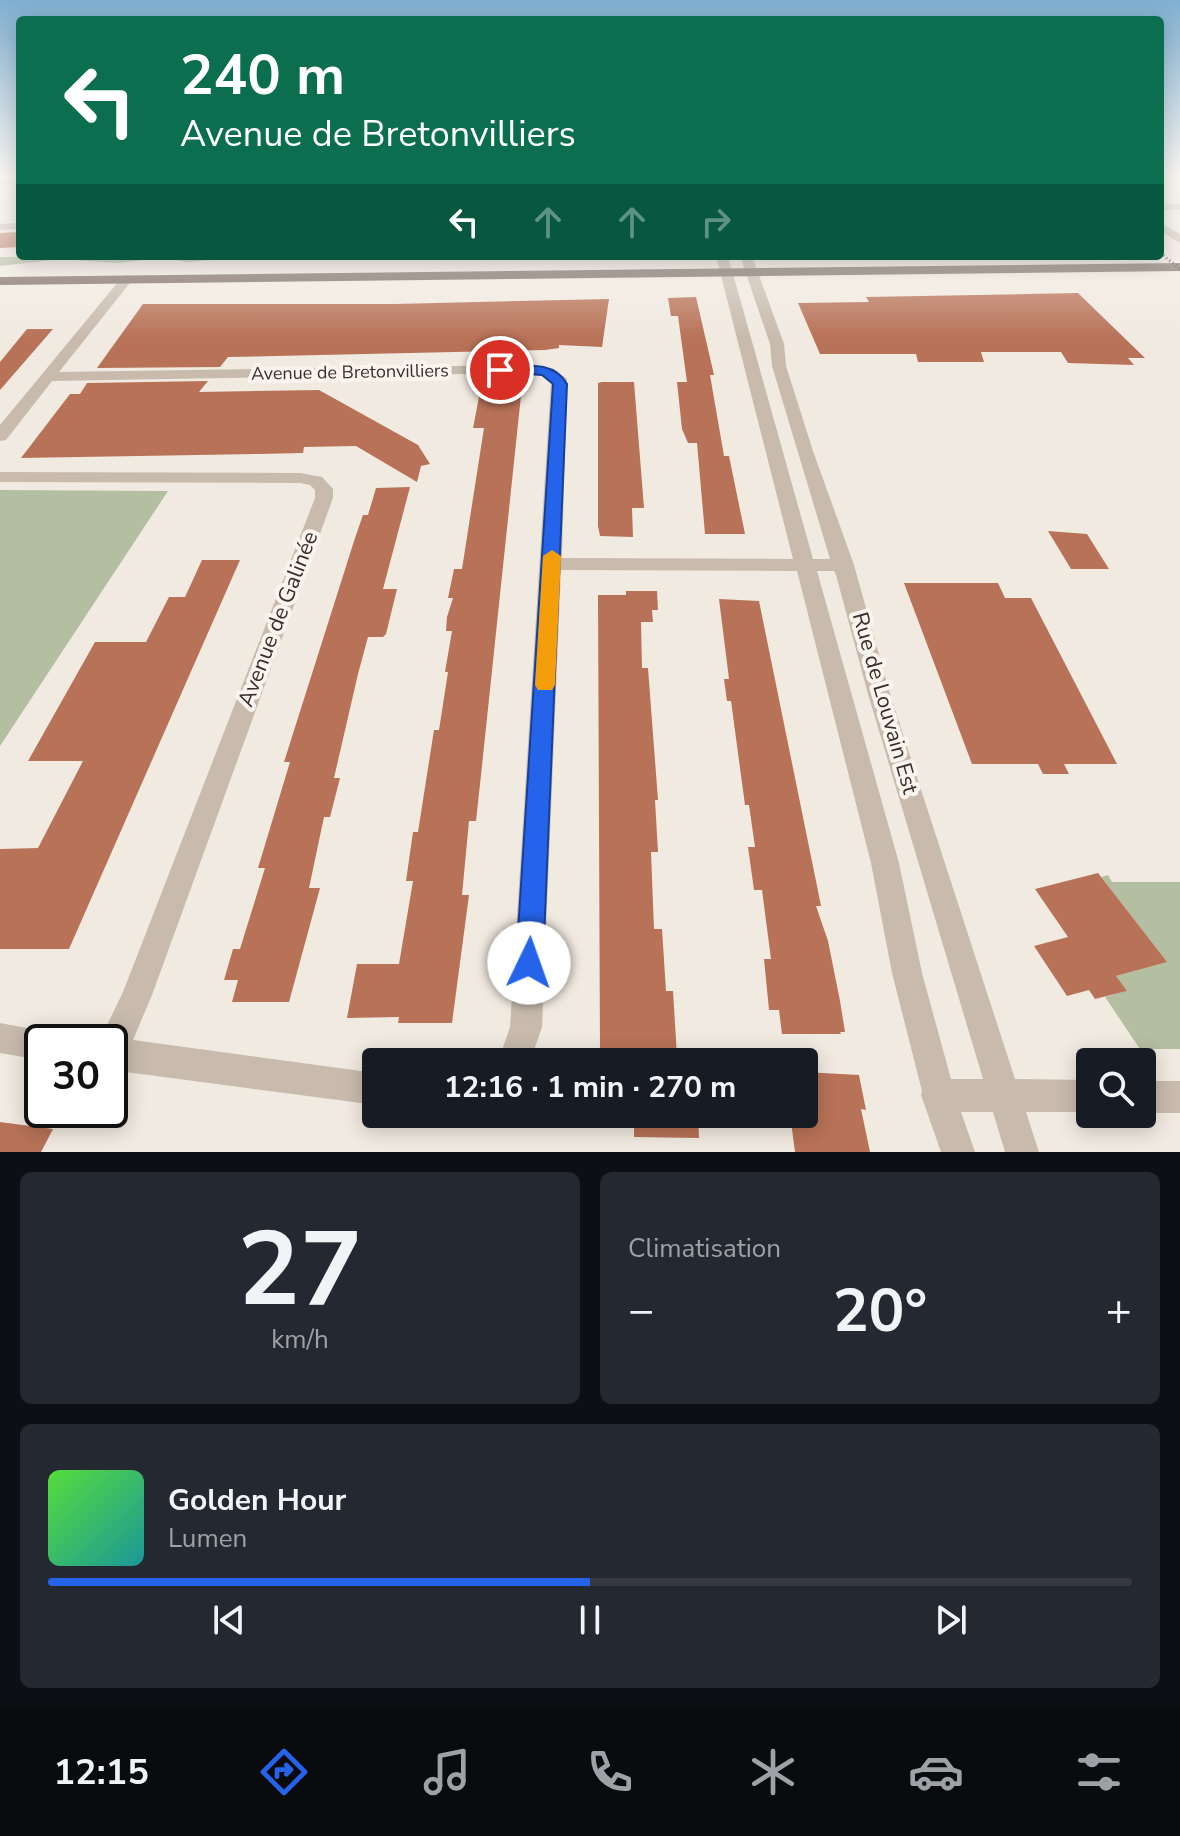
<!DOCTYPE html>
<html lang="fr">
<head>
<meta charset="utf-8">
<style>
  body { margin:0; font-family:"Nunito Sans",sans-serif; background:#242831; color:#f1f3f6; height:100vh; display:flex; flex-direction:column; font-size:30px; white-space:nowrap }
  * { box-sizing:border-box; margin:0 }
  p { font-size:26px; color:#9ea1a6 }
  .icon { flex:none; width:44px; height:44px; fill:none; stroke:currentColor; stroke-width:2; stroke-linecap:round; stroke-linejoin:round }
  .map { position:relative; height:1152px; overflow:hidden }
  .side { display:flex; flex-direction:column; gap:20px; padding:20px; background:#0d0f14; flex:1 }
  .side>* { flex:none }
  .hud { position:absolute; left:16px; top:16px; width:1148px; height:244px; border-radius:8px; box-shadow:0 4px 20px #0003; background:#0b6e4f; color:#fff; overflow:hidden }
  .tools { position:absolute; left:1076px; top:1048px; display:grid; gap:16px }
  .tools a { display:grid; place-items:center; width:80px; height:80px; border-radius:8px; background:#171b24; box-shadow:0 4px 20px #0003; font-size:40px }
  .speed { position:absolute; left:24px; top:1024px; display:flex; gap:16px; font-size:40px; font-weight:700; text-align:center }
  .speed>* { display:grid; place-content:center; width:104px; height:104px; border-radius:50%; background:#171b24; box-shadow:0 4px 20px #0003; line-height:1 }
  .speed .limit { border:4px solid #111; border-radius:12px; background:#fff; color:#111 }
  .pin { position:absolute; display:grid; place-items:center; width:68px; height:68px; color:#fff; margin:-34px; border:4px solid #fff; border-radius:50%; box-shadow:0 2px 8px #0007 }
  .me { position:absolute; width:88px; margin:-44px; rotate:3deg; stroke-linejoin:round; filter:drop-shadow(0 0 6px #0008) }
  .turn { display:flex; align-items:center; gap:28px; height:168px; padding:0 32px; font-size:36px }
  .turn .icon { width:104px; height:104px; stroke-width:2.5 }
  .turn b { display:block; font-size:56px; line-height:68px }
  .lanes { display:flex; align-items:center; height:76px; padding:0 32px; background:#0003; justify-content:center; gap:40px; direction:ltr }
  .lanes .off { opacity:.35 }
  .big { font-size:60px; font-weight:700; line-height:1.1 }
  .side .widget { flex:1; display:flex; flex-direction:column; justify-content:center; gap:12px; min-width:0; padding:0 28px; border-radius:12px; background:#242831 }
  .side .dial { align-items:center; gap:0 }
  .dial b { font-size:104px; line-height:1 }
  .song { display:flex; align-items:center; gap:24px }
  .cover { width:96px; height:96px; border-radius:12px; background:linear-gradient(135deg,hsl(110 70% 55%),hsl(180 70% 35%)) }
  .played { height:8px; border-radius:4px; background:linear-gradient(90deg,#2563eb 50%,#363941 50%) }
  .keys { display:flex; justify-content:space-around; direction:ltr }
  .heat { display:flex; justify-content:space-between; align-items:center; font-size:44px; direction:ltr }
  .side .tiles { flex:1; display:grid; gap:20px; grid-template-columns:1fr 1fr }
  .widget:last-child { grid-column:span 2 }
  .trip { position:absolute; left:362px; top:1048px; width:456px; height:80px; border-radius:8px; background:#171b24; box-shadow:0 4px 20px #0003; font-weight:700; line-height:80px; text-align:center }
  .menu { display:flex; height:128px; justify-content:space-around; align-items:center; background:#090b0e; color:#9ea1a6 }
  .menu .icon { width:56px; height:56px }
  .menu .current { color:#2563eb }
  .menu b { font-size:36px; color:#f1f3f6 }
  .map>svg:first-child { display:block }
  .green { fill:#b4bfa2 }
  .building { fill:#b87258 }
  .lines { fill:none; stroke-linecap:round; stroke-linejoin:round }
  .minor { fill:#c8bbae; fill-rule:evenodd }
  .major { fill:#77685f; fill-rule:evenodd }
  .rail { stroke:#37302c; stroke-width:3; stroke-dasharray:1 3; stroke-linecap:butt }
  .route { fill:#2563eb; stroke:#184099; stroke-width:2 }
  .slow { fill:#f59e0b }
  .labels { text-anchor:middle; dominant-baseline:central; stroke-width:8; stroke-linejoin:round; paint-order:stroke }
  .far-street-label { font-size:18px; fill:#37302c; stroke:#f9f4ed }
  .street-label { font-size:22px; fill:#37302c; stroke:#f9f4ed }
</style>
</head>
<body>
<div class="map">
<svg width="1180" height="1152" viewBox="0 0 1180 1152">
  <rect width="100%" height="100%" fill="#f1eae1"/>
  <path class="green" d="M 395,256 L 234,258 L 188,262 L 163,258 L 117,263 L 60,259 L 0,266 L 0,257 Z
    M 0,490 L 168,491 L 0,746 Z
    M 1108,875 L 1112,882 L 1180,882 L 1180,1049 L 1140,1049 L 1105,997 L 1126,991 L 1116,976 L 1166,962 L 1101,877 Z"/>
  <path class="building" d="M 20,232 L 20,247 L 0,248 L 0,233 Z
    M 1078,293 L 1145,358 L 1128,358 L 1134,365 L 1068,363 L 1061,352 L 981,352 L 984,362 L 918,362 L 916,354 L 820,354 L 798,303 L 869,302 L 866,297 Z
    M 696,297 L 714,375 L 710,375 L 724,456 L 729,456 L 745,534 L 705,534 L 697,443 L 688,443 L 682,429 L 677,382 L 687,382 L 678,316 L 671,316 L 668,298 Z
    M 609,299 L 602,347 L 559,345 L 559,348 L 545,350 L 228,357 L 220,367 L 97,368 L 143,304 L 395,304 Z
    M 27,329 L 53,329 L 0,390 L 0,362 Z
    M 208,381 L 199,392 L 319,390 L 418,445 L 430,464 L 421,466 L 417,482 L 356,446 L 304,447 L 303,453 L 259,454 L 21,458 L 70,394 L 80,394 L 87,383 Z
    M 602,382 L 634,382 L 644,508 L 632,508 L 633,537 L 600,536 L 598,526 L 598,383 Z
    M 522,386 L 481,775 L 476,821 L 469,821 L 462,895 L 469,895 L 452,1023 L 398,1023 L 399,1017 L 347,1018 L 357,964 L 399,964 L 413,881 L 406,881 L 413,832 L 418,832 L 434,730 L 439,730 L 448,672 L 445,672 L 452,631 L 446,631 L 447,617 L 453,598 L 448,598 L 454,569 L 462,569 L 484,428 L 473,428 L 481,387 Z
    M 410,487 L 383,589 L 397,589 L 386,634 L 383,637 L 368,637 L 358,674 L 334,778 L 340,778 L 330,817 L 324,817 L 309,888 L 320,888 L 289,1002 L 232,1002 L 238,980 L 224,980 L 233,949 L 240,949 L 265,868 L 258,868 L 290,762 L 284,762 L 355,538 L 363,515 L 368,515 L 376,488 Z
    M 1048,531 L 1087,534 L 1109,569 L 1071,569 Z
    M 202,560 L 240,560 L 69,949 L 0,949 L 0,849 L 38,848 L 83,761 L 28,761 L 95,642 L 146,642 L 169,597 L 185,597 Z
    M 904,583 L 998,583 L 1005,598 L 1031,598 L 1117,764 L 1064,764 L 1069,774 L 1043,774 L 1038,764 L 972,764 Z
    M 626,591 L 657,591 L 658,610 L 652,610 L 653,622 L 641,622 L 642,668 L 648,668 L 658,800 L 655,800 L 658,852 L 651,852 L 654,929 L 662,929 L 666,991 L 673,991 L 677,1056 L 600,1055 L 598,595 L 626,595 Z
    M 719,599 L 759,601 L 816,881 L 821,906 L 816,906 L 828,941 L 840,1001 L 845,1032 L 840,1032 L 841,1034 L 782,1034 L 779,1010 L 769,1010 L 764,959 L 771,959 L 762,890 L 754,890 L 748,847 L 755,847 L 749,805 L 745,805 L 731,701 L 727,701 L 724,679 L 729,679 Z
    M 1098,873 L 1167,962 L 1116,976 L 1127,991 L 1095,999 L 1089,990 L 1067,996 L 1034,946 L 1068,937 L 1035,889 Z
    M 804,1072 L 859,1075 L 866,1110 L 861,1109 L 870,1152 L 795,1152 L 790,1114 L 804,1114 Z
    M 634,1114 L 698,1114 L 699,1138 L 634,1137 Z
    M 0,1122 L 53,1129 L 41,1152 L 0,1152 Z"/>
  <g class="lines">
    <path class="minor" d="M 20,178 L 20,184 L 0,185 L 0,179 Z
      M 1160,204 L 1180,204 L 1180,210 L 1160,210 Z
      M 20,223 L 20,229 L 0,230 L 0,224 Z
      M 1160,223 L 1180,234 L 1180,243 L 1160,231 Z
      M 716,256 L 728,256 L 813,559 L 830,559 L 772,366 L 770,344 L 740,256 L 752,256 L 784,344 L 786,366 L 813,451 L 854,565 L 890,694 L 1015,1079 L 1090,1080 L 1090,1112 L 1026,1112 L 1039,1152 L 1005,1152 L 993,1112 L 961,1112 L 975,1152 L 941,1152 L 921,1095 L 922,1091 L 892,973 L 871,863 L 797,571 L 561,570 L 542,1027 L 530,1062 L 498,1062 L 510,1027 L 551,381 L 545,376 L 530,373 L 52,381 L 6,440 L 0,441 L 0,425 L 123,276 L 127,275 L 133,279 L 59,372 L 530,365 L 554,369 L 567,379 L 562,558 L 793,559 ZM 817,571 L 834,571 L 836,575 L 868,694 L 983,1079 L 951,1079 L 922,973 L 899,863 Z
      M 0,472 L 300,473 L 322,477 L 333,489 L 333,498 L 152,995 L 133,1040 L 376,1073 L 376,1105 L 111,1070 L 110,1042 L 99,1042 L 123,992 L 315,498 L 315,490 L 310,485 L 300,483 L 0,482 Z
      M 0,1023 L 53,1033 L 57,1042 L 42,1042 L 42,1060 L 0,1053 Z
      M 1142,1081 L 1180,1081 L 1180,1113 L 1142,1113 Z"/>
    <path class="major" d="M 1180,263 L 1180,271 L 0,285 L 0,277 Z"/>
    <path class="rail" d="M 1160,253 L 1180,269"/>
  </g>
  <linearGradient id="sky" x2="0" y2="1"><stop stop-color="#7fafd0"/><stop offset="0.52" stop-color="#f9f6f2"/><stop offset="1" stop-color="#f9f6f2" stop-opacity="0"/></linearGradient>
  <rect width="1180" height="338" fill="url(#sky)"/>
  <path class="route" d="M 500,366 C 524,366 554,360 567,384 L 543,963 L 539,972 L 529,975 L 520,972 L 516,963 L 553,384 L 542,375 L 495,372 L 495,367 Z"/>
  <path class="slow" d="M 552,550 L 561,556 L 555,685 L 552,690 L 538,690 L 535,685 L 543,556 Z"/>
  <g class="labels">
    <g class="far-street-label">
      <text transform="translate(350 372) rotate(-1)">Avenue de Bretonvilliers</text>
    </g>
    <g class="street-label">
      <text transform="translate(278 619) rotate(-69)">Avenue de Galinée</text>
      <text transform="translate(885 703) rotate(74)">Rue de Louvain Est</text>
    </g>
  </g>
</svg>
<div class="tools">
<a><svg class="icon" aria-label="search" viewBox="0 0 24 24"><circle cx="10" cy="10" r="6"/><path d="M15 15l6 6"/></svg></a>
</div>
<div class="speed"><div class="limit">30</div></div>
<div class="pin" style="left:500px;top:370px;background:#d93025"><svg class="icon" aria-label="arrive" viewBox="0 0 24 24"><path d="M6 21V4h12l-3 4 3 4H6"/></svg></div>
<svg class="me" style="left:529px;top:963px" viewBox="-20 -20 40 40"><circle r="19" fill="#fff"/><path d="M0-13L10 11 0 6-10 11z" fill="#2563eb"/></svg>
<div class="trip">12:16 · 1 min · 270 m</div>
<div class="hud">
<div class="turn"><svg class="icon" aria-label="left" viewBox="0 0 24 24"><path d="M17 20v-9H6M10 6l-5 5 5 5"/></svg><div><b>240 m</b>Avenue de Bretonvilliers</div></div>
<div class="lanes"><svg class="icon" aria-label="left" viewBox="0 0 24 24"><path d="M17 20v-9H6M10 6l-5 5 5 5"/></svg><svg class="icon off" aria-label="ahead" viewBox="0 0 24 24"><path d="M12 20V5M6 11l6-6 6 6"/></svg><svg class="icon off" aria-label="ahead" viewBox="0 0 24 24"><path d="M12 20V5M6 11l6-6 6 6"/></svg><svg class="icon off" aria-label="right" viewBox="0 0 24 24"><path d="M7 20v-9h11M14 6l5 5-5 5"/></svg></div>
</div>
</div>
<section class="side">
<div class="tiles">
<div class="widget dial"><b>27</b><p>km/h</p></div>
<div class="widget"><p>Climatisation</p>
<div class="heat"><a>−</a><b class="big">20°</b><a>+</a></div>
</div>
<div class="widget">
<div class="song"><i class="cover"></i><div><b>Golden Hour</b><p>Lumen</p></div></div>
<div class="played"></div>
<div class="keys"><svg class="icon" aria-label="previous" viewBox="0 0 24 24"><path d="M18 5L8 12l10 7zM5 5v14"/></svg><svg class="icon" aria-label="pause" viewBox="0 0 24 24"><path d="M8 5v14M16 5v14"/></svg><svg class="icon" aria-label="next" viewBox="0 0 24 24"><path d="M6 5l10 7-10 7zM19 5v14"/></svg></div>
</div>
</div>
</section>
<nav class="menu">
<b>12:15</b>
<svg class="icon current" aria-label="directions" viewBox="0 0 24 24"><path d="M12 3l9 9-9 9-9-9zM9 14v-3h6M13 9l2 2-2 2"/></svg>
<svg class="icon" aria-label="music" viewBox="0 0 24 24"><path d="M9 18V5l10-2v13"/><circle cx="6" cy="18" r="3"/><circle cx="16" cy="16" r="3"/></svg>
<svg class="icon" aria-label="phone" viewBox="0 0 24 24"><path d="M5 4h4l2 5-3 2q2 4 5 5l2-3 5 2v4C11 20 4 13 5 4z"/></svg>
<svg class="icon" aria-label="climate" viewBox="0 0 24 24"><path d="M12 3v18M4 7l16 10M4 17L20 7"/></svg>
<svg class="icon" aria-label="car" viewBox="0 0 24 24"><path d="M5 17H2v-5l4-1 3-4h7l3 4 3 1v5h-3M9 17h6M6 11h13"/><circle cx="7" cy="17" r="2"/><circle cx="17" cy="17" r="2"/></svg>
<svg class="icon" aria-label="filters" viewBox="0 0 24 24"><path d="M4 7h16M4 17h16"/><circle cx="9" cy="7" r="2"/><circle cx="15" cy="17" r="2"/></svg>
</nav>
</body>
</html>
